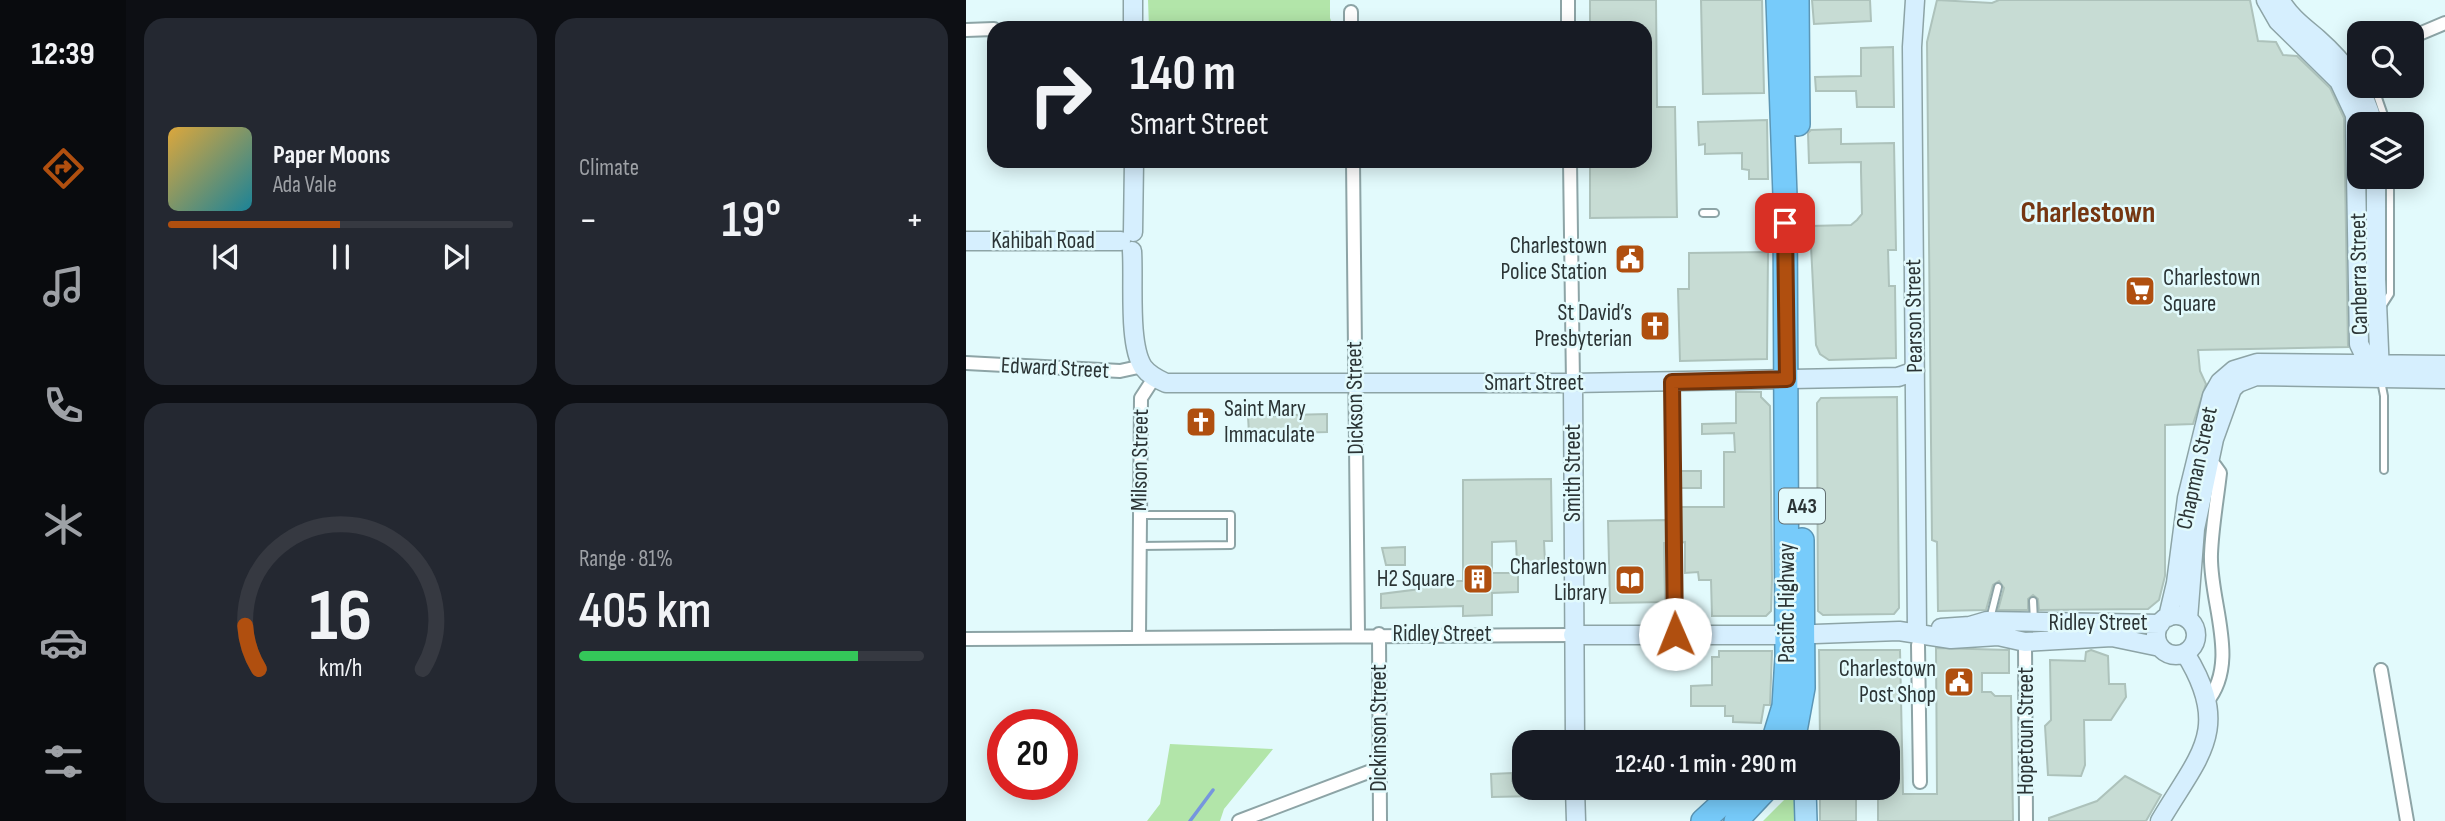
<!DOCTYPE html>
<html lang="en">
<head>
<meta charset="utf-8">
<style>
  body { margin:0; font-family:"Sofia Sans Condensed",sans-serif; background:#242831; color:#f1f3f6; height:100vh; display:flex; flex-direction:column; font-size:26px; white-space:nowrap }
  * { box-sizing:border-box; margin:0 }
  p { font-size:23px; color:#9ea1a6 }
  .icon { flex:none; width:38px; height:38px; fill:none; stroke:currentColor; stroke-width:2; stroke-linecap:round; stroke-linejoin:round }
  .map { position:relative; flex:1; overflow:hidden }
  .panel { display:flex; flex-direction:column; gap:18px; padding:18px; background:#0d0f14; width:840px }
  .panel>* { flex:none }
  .hud { position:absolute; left:21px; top:21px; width:665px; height:147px; border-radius:21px; box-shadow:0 4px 18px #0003; background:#171b24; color:#f1f3f6; overflow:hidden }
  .controls { position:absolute; left:1381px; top:21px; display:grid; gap:14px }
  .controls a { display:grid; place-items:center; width:77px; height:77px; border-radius:14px; background:#171b24; box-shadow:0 4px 18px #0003; font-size:35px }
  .speed { position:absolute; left:21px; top:709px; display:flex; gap:14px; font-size:35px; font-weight:700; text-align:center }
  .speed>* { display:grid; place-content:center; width:91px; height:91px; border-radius:50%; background:#171b24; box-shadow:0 4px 18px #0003; line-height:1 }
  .speed .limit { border:10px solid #d22; background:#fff; color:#111 }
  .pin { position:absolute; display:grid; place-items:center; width:60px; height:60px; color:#fff; margin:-30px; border-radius:14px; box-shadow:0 4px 10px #0006 }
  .me { position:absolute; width:77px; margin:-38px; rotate:359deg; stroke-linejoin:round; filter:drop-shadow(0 0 5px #0008) }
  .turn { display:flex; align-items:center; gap:24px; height:147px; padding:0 28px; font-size:32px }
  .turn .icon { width:91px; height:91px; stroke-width:2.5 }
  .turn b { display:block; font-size:49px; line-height:60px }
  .big { font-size:52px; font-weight:600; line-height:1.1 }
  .panel .widget { flex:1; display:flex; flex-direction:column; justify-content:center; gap:10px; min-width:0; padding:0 24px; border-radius:21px; background:#242831 }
  .panel .dial { align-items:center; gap:0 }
  .dial svg { height:182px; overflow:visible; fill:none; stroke:#363941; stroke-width:7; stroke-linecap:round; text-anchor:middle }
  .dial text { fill:#f1f3f6; stroke:none }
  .song { display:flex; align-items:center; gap:21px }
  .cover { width:84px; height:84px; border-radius:10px; background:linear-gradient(135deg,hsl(40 70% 55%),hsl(190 70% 35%)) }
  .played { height:7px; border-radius:4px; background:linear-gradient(90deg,#b04f0f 50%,#363941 50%) }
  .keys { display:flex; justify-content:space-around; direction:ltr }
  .heat { display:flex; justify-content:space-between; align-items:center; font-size:38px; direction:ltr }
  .charge { height:10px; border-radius:5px; background:linear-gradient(90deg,#34c759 81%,#363941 0) }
  .panel .tiles { flex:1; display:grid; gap:18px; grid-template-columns:repeat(2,1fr) }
  .trip { position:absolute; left:546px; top:730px; width:388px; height:70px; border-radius:21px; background:#171b24; box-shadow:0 4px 18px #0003; font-weight:600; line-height:70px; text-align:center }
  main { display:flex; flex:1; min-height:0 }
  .menu { display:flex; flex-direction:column; width:126px; justify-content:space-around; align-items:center; background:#090b0e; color:#9ea1a6 }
  .menu .icon { width:49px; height:49px }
  .menu .current { color:#b04f0f }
  .menu b { font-size:32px; color:#f1f3f6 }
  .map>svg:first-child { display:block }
  .green { fill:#b2e5a9 }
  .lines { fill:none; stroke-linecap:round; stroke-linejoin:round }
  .stream { stroke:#7696de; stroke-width:3.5 }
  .building { fill:#c7dcd4; stroke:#adc2bb; stroke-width:2 }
  .lane-casing { stroke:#8da4a6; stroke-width:10 }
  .street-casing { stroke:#8da4a6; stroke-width:16 }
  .secondary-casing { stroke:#8da4a6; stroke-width:21 }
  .primary-casing { stroke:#5c96b5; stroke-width:24 }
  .highway-casing { stroke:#5c96b5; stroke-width:26 }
  .lane { stroke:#fff; stroke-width:6 }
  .street { stroke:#fff; stroke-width:12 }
  .secondary { stroke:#d6effe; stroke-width:18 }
  .primary { stroke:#ade0fc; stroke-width:21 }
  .highway { stroke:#77cbfa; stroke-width:23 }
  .route-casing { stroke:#72330a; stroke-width:18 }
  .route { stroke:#b04f0f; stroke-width:12 }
  .labels { text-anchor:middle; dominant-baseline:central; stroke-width:5; stroke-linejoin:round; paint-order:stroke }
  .shield { fill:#e2fafc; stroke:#626f71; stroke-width:2 }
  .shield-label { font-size:21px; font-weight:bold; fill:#2b3435 }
  .street-label { font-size:23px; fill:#2b3435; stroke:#e2fafc }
  .poi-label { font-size:23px; fill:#2b3435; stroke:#e2fafc; text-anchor:end }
  .district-label { font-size:30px; font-weight:bold; fill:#753612; stroke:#e2fafc }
</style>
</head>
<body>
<main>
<nav class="menu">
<b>12:39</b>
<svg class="icon current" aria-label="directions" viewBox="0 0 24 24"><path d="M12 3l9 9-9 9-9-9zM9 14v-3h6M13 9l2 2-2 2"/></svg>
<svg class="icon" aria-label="music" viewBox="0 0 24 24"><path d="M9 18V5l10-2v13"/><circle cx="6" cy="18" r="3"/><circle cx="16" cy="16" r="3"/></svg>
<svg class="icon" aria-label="phone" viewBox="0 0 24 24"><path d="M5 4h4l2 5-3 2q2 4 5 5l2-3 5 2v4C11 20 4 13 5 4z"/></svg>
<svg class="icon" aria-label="climate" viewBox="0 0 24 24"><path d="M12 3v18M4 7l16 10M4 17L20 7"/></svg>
<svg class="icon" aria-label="car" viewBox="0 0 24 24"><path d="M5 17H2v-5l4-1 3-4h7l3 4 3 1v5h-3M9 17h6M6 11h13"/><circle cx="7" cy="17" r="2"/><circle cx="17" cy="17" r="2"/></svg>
<svg class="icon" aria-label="filters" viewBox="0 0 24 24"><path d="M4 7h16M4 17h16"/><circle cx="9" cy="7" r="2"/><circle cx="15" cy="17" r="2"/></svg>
</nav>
<section class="panel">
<div class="tiles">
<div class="widget">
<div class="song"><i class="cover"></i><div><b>Paper Moons</b><p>Ada Vale</p></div></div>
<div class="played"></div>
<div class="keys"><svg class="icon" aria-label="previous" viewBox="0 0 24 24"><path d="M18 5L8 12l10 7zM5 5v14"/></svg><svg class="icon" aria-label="pause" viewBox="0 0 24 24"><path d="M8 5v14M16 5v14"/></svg><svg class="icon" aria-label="next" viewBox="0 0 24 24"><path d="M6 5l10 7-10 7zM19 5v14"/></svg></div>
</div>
<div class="widget"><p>Climate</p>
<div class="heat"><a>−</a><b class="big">19°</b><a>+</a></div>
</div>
<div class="widget dial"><svg viewBox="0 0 100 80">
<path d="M14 69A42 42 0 1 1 86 69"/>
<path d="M14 69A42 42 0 0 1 8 50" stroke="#b04f0f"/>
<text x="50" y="56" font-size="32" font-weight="700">16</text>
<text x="50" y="72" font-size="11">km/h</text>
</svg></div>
<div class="widget"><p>Range · 81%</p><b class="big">405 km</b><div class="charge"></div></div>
</div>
</section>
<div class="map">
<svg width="1479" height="821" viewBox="0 0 1479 821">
  <rect width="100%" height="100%" fill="#e2fafc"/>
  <path class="green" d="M 182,0 L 364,0 L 364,18 L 368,28 L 183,28 Z
    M 204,744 L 307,749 L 258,809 L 254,821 L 181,821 L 194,804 Z
    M 815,788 L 835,788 L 835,821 L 797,821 L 819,799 L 812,792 Z"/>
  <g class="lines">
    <path class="stream" d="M 224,821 L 247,790"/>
  </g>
  <path class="building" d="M 624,0 L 690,0 L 691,107 L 709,107 L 711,217 L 624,218 L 624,166 L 646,165 L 646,161 L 679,161 L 681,141 L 679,28 L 624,28 Z
    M 735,0 L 796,0 L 798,93 L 737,94 Z
    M 846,0 L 904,0 L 905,21 L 848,24 Z
    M 971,0 L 1026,3 L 1033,0 L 1284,0 L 1292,41 L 1310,42 L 1317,55 L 1331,56 L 1364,88 L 1378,118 L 1382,347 L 1232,350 L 1234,371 L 1240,384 L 1227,424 L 1199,425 L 1199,576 L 1193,600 L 1182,609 L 1073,610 L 1072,599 L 1067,595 L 1062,599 L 1062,610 L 1032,610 L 1038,588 L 1033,581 L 1027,585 L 1020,610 L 972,611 L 971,542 L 966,540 L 961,42 Z
    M 927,47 L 928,107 L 891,107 L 890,91 L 850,91 L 849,77 L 895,76 L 895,48 Z
    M 801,120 L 802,179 L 783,179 L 783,170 L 776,169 L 776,153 L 739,154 L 739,144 L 733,145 L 732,122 Z
    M 875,129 L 875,144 L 928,143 L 930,250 L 922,250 L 923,286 L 929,286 L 930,358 L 863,360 L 854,354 L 850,345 L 844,226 L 885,225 L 891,220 L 896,214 L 895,171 L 895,162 L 843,163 L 842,133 L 845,130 Z
    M 802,252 L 801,359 L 714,361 L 712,289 L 723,289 L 723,253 Z
    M 770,392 L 795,392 L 795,397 L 804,406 L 806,579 L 805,611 L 800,616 L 746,616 L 745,580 L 733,580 L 732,572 L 719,573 L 719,542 L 714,543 L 715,507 L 758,507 L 758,452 L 769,452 L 768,433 L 736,434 L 736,424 L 770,423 Z
    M 931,397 L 933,608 L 928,614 L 857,615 L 852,611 L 851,403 L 855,398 Z
    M 361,414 L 361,432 L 283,434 L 282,416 Z
    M 713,471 L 735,471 L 735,488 L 713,488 Z
    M 585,479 L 586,541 L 578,541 L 579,563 L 551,564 L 550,541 L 526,542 L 526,573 L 552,573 L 552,592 L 526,593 L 526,615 L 497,616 L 497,606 L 415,608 L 415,594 L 454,589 L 454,576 L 470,576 L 470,581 L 497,581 L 497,480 Z
    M 702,520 L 702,543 L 698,543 L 699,602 L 644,603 L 642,521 Z
    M 439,547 L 439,565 L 420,565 L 416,548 Z
    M 970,648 L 1043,650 L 1043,673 L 1016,673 L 1016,692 L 1025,692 L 1029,696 L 1045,696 L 1047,821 L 912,821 L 912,788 L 922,788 L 922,742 L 854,742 L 853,650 L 934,650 L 937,794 L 971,794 Z
    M 1125,650 L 1142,656 L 1143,684 L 1159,684 L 1160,697 L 1145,720 L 1118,720 L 1119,765 L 1115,776 L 1082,775 L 1079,726 L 1085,720 L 1084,660 L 1119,661 L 1120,652 Z
    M 753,651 L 806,651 L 804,705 L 798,705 L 795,723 L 767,722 L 767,716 L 759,716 L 759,706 L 725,706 L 725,686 L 746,685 L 746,657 L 753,657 Z
    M 546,773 L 546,781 L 558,781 L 558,788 L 579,788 L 579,796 L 526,797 L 525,774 Z
    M 1159,776 L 1195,795 L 1180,821 L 1083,821 L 1083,818 L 1131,801 Z
    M 854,788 L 890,788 L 890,821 L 854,821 Z"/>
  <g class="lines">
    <g class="lane-casing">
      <path id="lane" d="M 1402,86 L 1411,95 L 1421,124
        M 737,213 L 749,213
        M 1415,308 L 1424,294 L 1424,177
        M 1415,381 L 1418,396 L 1418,470
        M 706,384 L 709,632
        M 173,546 L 265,545 L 265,515 L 175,515
        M 1067,601 L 1068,621
        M 1024,619 L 1032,587"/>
    </g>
    <g class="street-casing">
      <path id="street" d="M 602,0 L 602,28
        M 385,12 L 385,28
        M 0,30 L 28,29
        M 1446,37 L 1479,23
        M 387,161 L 392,634
        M 604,161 L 607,383
        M 0,363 L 154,371 L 177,366
        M 413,634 L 414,821
        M 173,636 L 175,398 L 188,378
        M 0,639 L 607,635
        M 1059,642 L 1060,821
        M 952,645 L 954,782
        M 1415,670 L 1441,821
        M 1240,703 C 1275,662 1243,602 1245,554 C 1246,527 1251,500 1254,473 L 1249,466 L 1242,463
        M 273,821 L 413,768"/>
    </g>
    <g class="secondary-casing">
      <path id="secondary" d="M 167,0 L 167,28
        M 949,0 L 946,47 L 951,632
        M 1300,0 L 1312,21 L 1373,81 L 1389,115 L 1393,344 L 1405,369
        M 1314,0 C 1324,17 1338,27 1352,39 C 1379,63 1398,88 1407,124
        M 1410,177 L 1410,279 L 1414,373
        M 167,232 L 168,161
        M 0,241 L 155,241
        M 166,251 C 168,281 162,344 177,367 C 183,375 191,379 200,383 L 607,383 L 932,377 L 949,371
        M 607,383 L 609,742
        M1190 635a20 20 0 1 1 40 0a20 20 0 1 1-40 0Z
        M 1202,617 L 1210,583 L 1221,498 L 1246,396 L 1254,382 L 1268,370 L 1291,363 L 1479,365
        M 1222,619 L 1229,529 L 1248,439 L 1266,389 L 1272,383 L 1290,376 L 1479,379
        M 975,628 L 1004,626 L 1021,621 L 1194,624
        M 607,635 L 821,635 L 933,631 L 985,639 L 1032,636 L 1059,642 L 1146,637 L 1194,647
        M 609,788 L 610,821
        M 1194,821 C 1232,756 1267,730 1219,653"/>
    </g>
    <g class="primary-casing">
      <path id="primary" d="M 839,788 L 840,821"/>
    </g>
    <g class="highway-casing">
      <path id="highway" d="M 831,0 L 832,124
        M 807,742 L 818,706 L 821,657 L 819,196 L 812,0
        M 827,742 L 837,688 L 836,540
        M 737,821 L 773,788
        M 770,821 L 801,788"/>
    </g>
    <use href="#lane" class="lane"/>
    <use href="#street" class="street"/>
    <use href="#secondary" class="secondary"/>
    <use href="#primary" class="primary"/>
    <use href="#highway" class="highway"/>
  </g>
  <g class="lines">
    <g class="route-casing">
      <path id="route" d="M 709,634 L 706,382 L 821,379 L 819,223"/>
    </g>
    <use href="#route" class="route"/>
  </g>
  <defs>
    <g id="civic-square" transform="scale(1.575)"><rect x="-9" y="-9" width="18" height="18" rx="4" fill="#b04f0f" stroke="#e2fafc"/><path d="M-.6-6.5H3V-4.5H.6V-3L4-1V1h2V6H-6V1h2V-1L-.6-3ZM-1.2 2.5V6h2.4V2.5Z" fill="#fff"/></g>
    <g id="supermarket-square" transform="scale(1.575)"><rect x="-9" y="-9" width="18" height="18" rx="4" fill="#b04f0f" stroke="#e2fafc"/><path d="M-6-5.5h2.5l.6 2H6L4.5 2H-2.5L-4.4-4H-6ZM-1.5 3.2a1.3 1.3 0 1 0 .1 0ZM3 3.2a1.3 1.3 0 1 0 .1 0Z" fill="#fff"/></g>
    <g id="church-square" transform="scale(1.575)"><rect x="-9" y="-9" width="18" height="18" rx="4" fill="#b04f0f" stroke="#e2fafc"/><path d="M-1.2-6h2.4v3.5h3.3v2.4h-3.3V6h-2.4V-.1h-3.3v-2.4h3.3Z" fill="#fff"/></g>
    <g id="building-square" transform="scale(1.575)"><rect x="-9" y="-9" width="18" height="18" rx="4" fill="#b04f0f" stroke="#e2fafc"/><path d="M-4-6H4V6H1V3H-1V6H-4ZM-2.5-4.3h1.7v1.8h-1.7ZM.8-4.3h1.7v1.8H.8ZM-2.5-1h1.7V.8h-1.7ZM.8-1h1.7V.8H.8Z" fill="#fff"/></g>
    <g id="library-square" transform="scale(1.575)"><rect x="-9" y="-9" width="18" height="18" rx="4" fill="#b04f0f" stroke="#e2fafc"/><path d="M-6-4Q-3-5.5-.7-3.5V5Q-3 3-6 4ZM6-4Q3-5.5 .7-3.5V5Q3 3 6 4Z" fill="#fff"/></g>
  </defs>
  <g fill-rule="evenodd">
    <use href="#civic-square" x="664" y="259"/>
    <use href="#supermarket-square" x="1174" y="291"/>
    <use href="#church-square" x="689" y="326"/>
    <use href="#church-square" x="235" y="422"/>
    <use href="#building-square" x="512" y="579"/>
    <use href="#library-square" x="664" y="580"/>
    <use href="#civic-square" x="993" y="682"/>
  </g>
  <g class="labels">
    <rect class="shield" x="813" y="488.5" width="46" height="35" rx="5"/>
    <g class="shield-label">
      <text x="836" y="506">A43</text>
    </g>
    <g class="street-label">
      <text x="77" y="241">Kahibah Road</text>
      <text transform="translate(1393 274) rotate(-91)">Canberra Street</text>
      <text transform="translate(948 316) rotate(-91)">Pearson Street</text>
      <text transform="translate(89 368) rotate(3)">Edward Street</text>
      <text x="568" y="383">Smart Street</text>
      <text transform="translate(389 398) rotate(-91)">Dickson Street</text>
      <text transform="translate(174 460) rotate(-89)">Milson Street</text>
      <text transform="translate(1231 468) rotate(-78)">Chapman Street</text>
      <text transform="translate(607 473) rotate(-90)">Smith Street</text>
      <text transform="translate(821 603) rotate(-90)">Pacific Highway</text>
      <text x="1132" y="623">Ridley Street</text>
      <text x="476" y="634">Ridley Street</text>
      <text transform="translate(413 728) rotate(-90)">Dickinson Street</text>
      <text transform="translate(1060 731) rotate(-90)">Hopetoun Street</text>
    </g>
    <g class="poi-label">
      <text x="641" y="246">Charlestown<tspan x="641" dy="26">Police Station</tspan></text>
      <text x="1197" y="278" text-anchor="start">Charlestown<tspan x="1197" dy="26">Square</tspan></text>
      <text x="666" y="313">St David’s<tspan x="666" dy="26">Presbyterian</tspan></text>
      <text x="258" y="409" text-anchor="start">Saint Mary<tspan x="258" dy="26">Immaculate</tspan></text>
      <text x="641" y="567">Charlestown<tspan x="641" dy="26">Library</tspan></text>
      <text x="489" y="579">H2 Square</text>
      <text x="970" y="669">Charlestown<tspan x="970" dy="26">Post Shop</tspan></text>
    </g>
    <g class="district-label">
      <text x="1122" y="213">Charlestown</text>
    </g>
  </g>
</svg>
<div class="controls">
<a><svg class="icon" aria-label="search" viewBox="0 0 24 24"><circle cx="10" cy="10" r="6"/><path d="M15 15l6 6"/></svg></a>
<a><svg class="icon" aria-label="layers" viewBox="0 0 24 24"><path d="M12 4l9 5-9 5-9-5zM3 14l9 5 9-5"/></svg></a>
</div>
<div class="speed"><div class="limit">20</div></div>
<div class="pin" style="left:819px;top:223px;background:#d93025"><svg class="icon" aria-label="arrive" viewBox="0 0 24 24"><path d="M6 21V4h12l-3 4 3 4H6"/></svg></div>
<svg class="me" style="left:709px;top:634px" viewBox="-20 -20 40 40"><circle r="19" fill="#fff"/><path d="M0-13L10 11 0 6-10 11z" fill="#b04f0f"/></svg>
<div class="trip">12:40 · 1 min · 290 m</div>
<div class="hud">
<div class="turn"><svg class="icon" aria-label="right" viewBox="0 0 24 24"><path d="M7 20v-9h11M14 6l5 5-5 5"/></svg><div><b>140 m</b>Smart Street</div></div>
</div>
</div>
</main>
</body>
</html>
